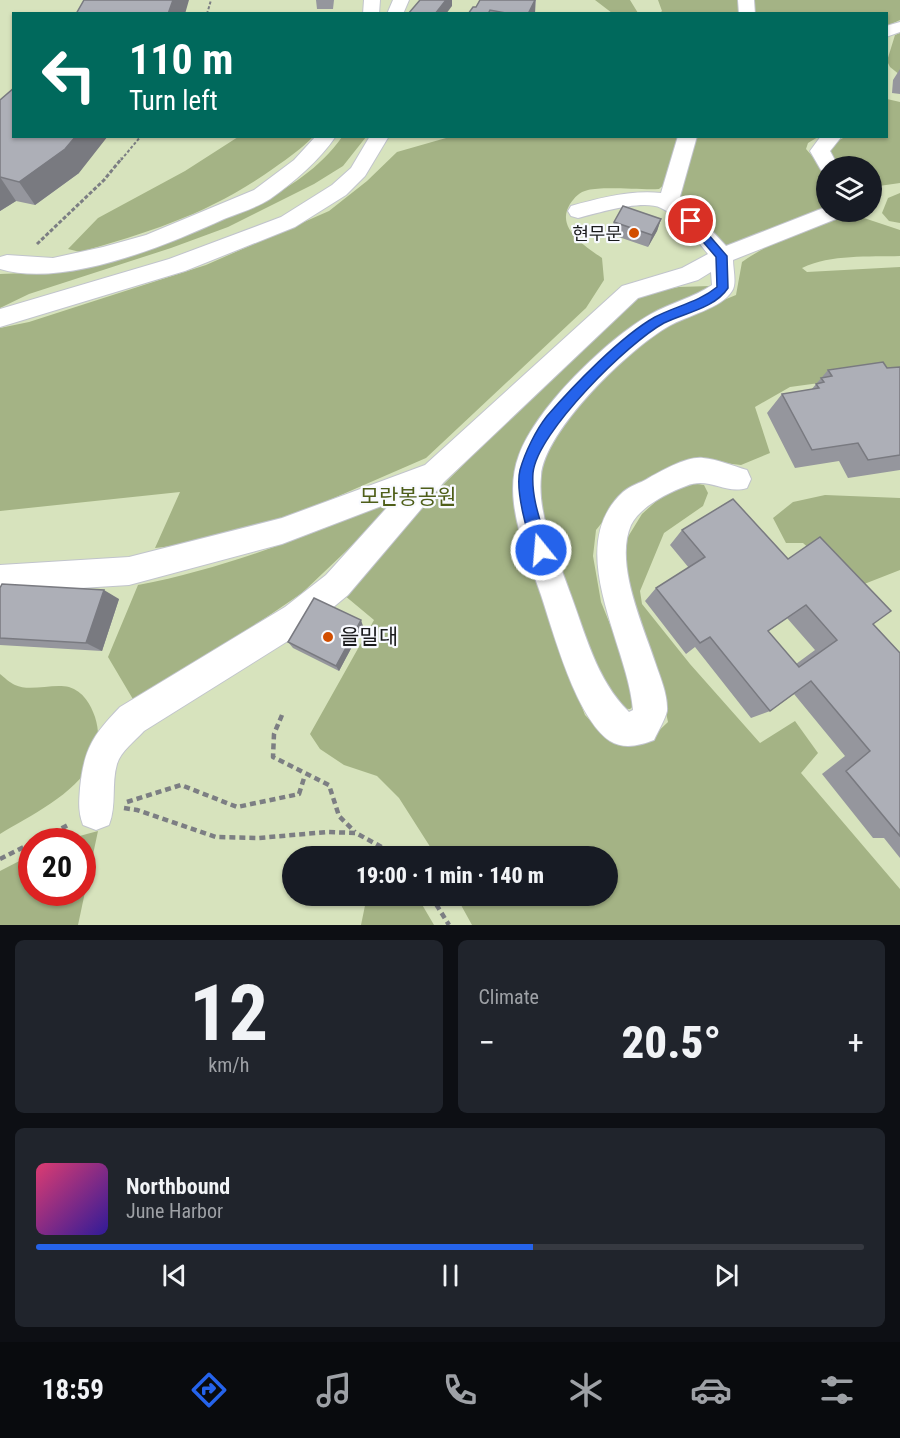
<!DOCTYPE html>
<html lang="en">
<head>
<meta charset="utf-8">
<style>
  body { margin:0; font-family:"Roboto Condensed","Noto Sans KR",sans-serif; background:#20242c; color:#f1f3f6; height:100vh; display:flex; flex-direction:column; font-size:22px; white-space:nowrap }
  * { box-sizing:border-box; margin:0 }
  p { font-size:20px; color:#9ea1a6 }
  .icon { flex:none; width:33px; height:33px; fill:none; stroke:currentColor; stroke-width:2; stroke-linecap:round; stroke-linejoin:round }
  .map { position:relative; height:925px; overflow:hidden }
  .details { display:flex; flex-direction:column; gap:15px; padding:15px; background:#0d0f14; flex:1 }
  .details>* { flex:none }
  .hud { position:absolute; left:12px; top:12px; width:876px; height:126px; border-radius:0px; box-shadow:0 2px 4px #0004; background:#00695c; color:#fff; overflow:hidden }
  .tools { position:absolute; left:816px; top:156px; display:grid; gap:12px }
  .tools a { display:grid; place-items:center; width:66px; height:66px; border-radius:50%; background:#171b24; box-shadow:0 2px 4px #0004; font-size:30px }
  .speed { position:absolute; left:18px; top:828px; display:flex; gap:12px; font-size:30px; font-weight:700; text-align:center }
  .speed>* { display:grid; place-content:center; width:78px; height:78px; border-radius:50%; background:#171b24; box-shadow:0 2px 4px #0004; line-height:1 }
  .speed .limit { border:9px solid #d22; background:#fff; color:#111 }
  .pin { position:absolute; display:grid; place-items:center; width:51px; height:51px; color:#fff; margin:-26px; border:3px solid #fff; border-radius:50%; box-shadow:0 2px 6px #0007 }
  .me { position:absolute; width:66px; margin:-33px; rotate:343deg; stroke-linejoin:round; filter:drop-shadow(0 0 4px #0008) }
  .turn { display:flex; align-items:center; gap:21px; height:126px; padding:0 18px; font-size:27px }
  .turn .icon { width:78px; height:78px; stroke-width:2.5 }
  .turn b { display:block; font-size:42px; line-height:51px }
  .big { font-size:45px; font-weight:800; line-height:1.1 }
  .details .widget { flex:1; display:flex; flex-direction:column; justify-content:center; gap:9px; min-width:0; padding:0 21px; border-radius:9px; background:#20242c }
  .details .dial { align-items:center; gap:0 }
  .dial b { font-size:78px; line-height:1 }
  .song { display:flex; align-items:center; gap:18px }
  .cover { width:72px; height:72px; border-radius:9px; background:linear-gradient(135deg,hsl(340 70% 55%),hsl(250 70% 35%)) }
  .played { height:6px; border-radius:3px; background:linear-gradient(90deg,#2563eb 60%,#363941 60%) }
  .keys { display:flex; justify-content:space-around; direction:ltr }
  .heat { display:flex; justify-content:space-between; align-items:center; font-size:33px; direction:ltr }
  .details .tiles { flex:1; display:grid; gap:15px; grid-template-columns:1fr 1fr }
  .widget:last-child { grid-column:span 2 }
  .trip { position:absolute; left:282px; top:846px; width:336px; height:60px; border-radius:30px; background:#171b24; box-shadow:0 2px 4px #0004; font-weight:800; line-height:60px; text-align:center }
  .menu { display:flex; height:96px; justify-content:space-around; align-items:center; background:#090b0e; color:#9ea1a6 }
  .menu .icon { width:42px; height:42px }
  .menu .current { color:#2563eb }
  .menu b { font-size:27px; color:#f1f3f6 }
  .map>svg:first-child { display:block }
  .green { fill:#d7e3bd; fill-rule:evenodd }
  .forest { fill:#a4b385 }
  .lines { fill:none; stroke-linecap:round; stroke-linejoin:round }
  .minor-casing { stroke:#c1c4cc; stroke-width:2 }
  .path-far2 { stroke:#7c7e83; stroke-width:2; stroke-dasharray:3 2; stroke-linecap:butt }
  .path-far1 { stroke:#7c7e83; stroke-width:3; stroke-dasharray:4 2; stroke-linecap:butt }
  .path { stroke:#7c7e83; stroke-width:4.5; stroke-dasharray:6 4; stroke-linecap:butt }
  .minor { fill:#fff; fill-rule:evenodd }
  .wall { fill:#95969d; fill-rule:evenodd }
  .shaded-wall { fill:#797a80 }
  .building { fill:#adafb7; stroke:#797a80; stroke-width:1.5; fill-rule:evenodd }
  .route { fill:#2563eb; stroke:#184099; stroke-width:1.5 }
  .poi-dot { fill:#d24e00; stroke:#f8faff; stroke-width:2 }
  .labels { text-anchor:middle; dominant-baseline:central; stroke-width:4.5; stroke-linejoin:round; paint-order:stroke }
  .far-poi-label { font-size:18px; fill:#18191b; stroke:#f8faff; text-anchor:end }
  .park-label { font-size:21px; fill:#4e5e19; stroke:#f8faff }
  .poi-label { font-size:21px; fill:#18191b; stroke:#f8faff; text-anchor:start }
</style>
</head>
<body>
<div class="map">
<svg width="900" height="925" viewBox="0 0 900 925">
  <rect width="100%" height="100%" fill="#eaedf5"/>
  <path class="green" d="M 0,0 L 900,0 L 900,925 L 0,925 ZM 14,14 L 886,14 L 886,136 L 14,136 ZM 826,166 L 872,166 L 872,212 L 826,212 ZM 32,842 L 82,842 L 82,892 L 32,892 ZM 292,856 L 608,856 L 608,896 L 292,896 Z"/>
  <path class="forest" d="M 595,0 L 630,0 L 638,13 L 612,13 Z
    M 658,0 L 741,0 L 740,13 L 660,13 L 662,11 Z
    M 750,0 L 900,0 L 900,20 L 887,26 L 886,14 L 754,13 Z
    M 900,33 L 900,75 L 890,67 L 887,61 L 895,35 Z
    M 887,99 L 900,102 L 900,183 L 872,187 L 872,166 L 835,166 L 829,154 L 833,143 L 845,137 L 886,136 Z
    M 453,136 L 683,137 L 667,182 L 659,189 C 640,190 603,186 588,190 C 579,192 575,197 570,204 C 555,228 585,246 602,258 L 604,280 L 586,308 L 426,458 L 288,518 L 198,543 L 155,548 L 180,492 L 0,511 L 0,328 L 29,322 L 206,265 L 329,211 L 367,181 L 397,152 Z
    M 238,137 L 313,137 C 301,149 288,158 274,168 C 211,213 153,231 80,252 L 68,249 L 98,218 L 185,171 Z
    M 342,137 L 366,137 L 343,166 L 314,184 L 228,227 L 171,248 L 29,294 L 0,308 L 0,274 C 18,273 37,273 55,271 C 88,267 123,253 155,242 C 222,219 299,197 342,137 Z
    M 696,137 L 818,137 L 808,143 L 806,149 L 826,172 L 826,209 L 737,246 L 728,247 L 690,216 L 680,199 Z
    M 900,193 L 900,223 L 889,221 L 882,213 L 888,198 Z
    M 855,215 L 900,230 L 900,256 C 869,257 831,254 802,268 L 807,272 L 900,267 L 900,372 L 790,387 L 755,407 L 770,453 L 741,465 L 716,462 L 621,499 L 596,530 L 593,556 L 601,602 L 633,681 L 638,702 L 630,709 L 616,708 L 602,694 L 538,525 L 537,472 L 566,421 L 584,398 L 634,347 L 665,324 L 736,295 L 742,262 C 769,243 823,216 855,215 Z
    M 710,286 L 716,291 L 654,318 L 521,465 L 558,646 L 585,715 L 606,737 L 648,741 L 668,722 L 662,693 L 623,569 L 626,540 L 642,514 L 663,495 L 691,483 L 704,485 L 708,493 L 703,506 L 664,533 L 640,591 L 642,604 L 690,664 L 760,743 L 795,721 L 818,753 L 801,773 L 900,889 L 900,925 L 472,925 L 456,896 L 608,896 L 608,856 L 436,856 L 399,798 L 377,776 L 344,765 L 320,749 L 310,734 L 374,620 L 344,595 L 423,505 L 481,447 L 570,353 L 630,301 L 653,292 L 679,287 Z
    M 825,495 L 900,498 L 900,570 L 854,588 L 803,543 L 786,543 L 773,518 L 793,502 Z
    M 395,500 L 385,514 L 302,593 L 137,706 L 108,657 L 138,585 C 228,568 311,534 395,500 Z
    M 0,674 C 4,677 10,683 15,685 C 30,692 53,683 69,687 C 83,691 91,705 95,717 C 114,777 41,809 0,834 Z
    M 98,831 L 78,925 L 0,925 L 0,871 L 31,855 L 32,892 L 82,892 L 82,842 L 61,841 Z
    M 367,896 L 417,896 L 434,925 L 361,925 Z"/>
  <g class="lines">
    <g class="minor-casing">
      <path id="minor" d="M 364,0 L 380,0 L 379,14 L 363,14 Z
        M 393,0 L 409,0 L 403,14 L 387,14 Z
        M 738,0 L 754,0 L 755,14 L 739,14 Z
        M 900,22 L 900,32 L 886,37 L 886,26 Z
        M 316,136 L 336,136 C 319,161 294,182 270,199 C 256,208 239,213 224,219 C 165,246 64,288 0,269 L 0,257 L 7,255 L 53,258 L 103,247 L 146,235 L 254,190 L 294,160 Z
        M 370,136 L 389,136 L 365,176 L 346,195 L 295,227 L 185,271 L 0,327 L 0,309 L 169,259 L 281,217 L 332,185 L 351,168 Z
        M 678,136 L 697,136 L 679,200 L 698,216 L 726,246 L 826,207 L 826,212 L 844,212 L 841,217 L 733,260 C 733,269 737,284 732,291 C 722,308 686,316 669,326 C 630,348 544,430 541,476 C 537,515 556,553 569,590 C 585,632 596,680 629,712 L 633,710 C 628,644 562,548 623,492 C 630,486 640,483 647,479 C 661,471 687,456 703,458 C 717,459 733,466 747,470 L 751,479 L 747,488 C 725,495 709,476 686,486 C 667,493 640,507 631,525 C 614,563 643,625 655,662 C 660,677 668,695 667,711 C 665,720 658,731 654,740 C 641,745 624,750 610,741 C 576,718 554,634 541,595 C 531,565 518,536 514,504 C 512,487 513,471 519,455 C 537,407 606,340 651,314 C 670,303 693,298 712,285 L 711,272 L 698,280 L 638,298 L 444,482 L 348,595 L 307,629 L 144,731 C 135,741 121,751 117,764 C 111,784 117,805 109,825 L 96,830 L 83,825 C 78,812 79,802 80,788 C 84,749 93,735 120,707 L 285,607 L 326,575 L 392,502 L 282,544 L 129,585 L 0,593 L 0,565 L 129,557 L 282,518 L 425,465 L 622,286 L 682,268 L 708,254 C 695,238 680,217 661,208 C 643,199 598,213 578,218 L 571,216 L 568,211 L 571,206 C 600,198 630,190 661,193 Z
        M 821,136 L 842,136 L 830,151 L 838,166 L 826,166 L 826,172 L 821,170 L 810,151 Z"/>
    </g>
    <path class="path-far2" d="M 207,14 L 211,0
      M 121,160 L 141,136"/>
    <path class="path-far1" d="M 37,244 L 104,180 L 122,158"/>
    <path class="path" d="M 282,715 L 274,734 L 273,757 L 329,785 L 339,816 L 355,832
      M 127,802 L 181,785 L 237,807 L 299,794 L 305,775
      M 124,808 L 137,810 L 216,837 L 259,838 L 327,832 L 356,833 L 398,856
      M 35,842 L 70,824
      M 0,859 L 32,843
      M 431,896 L 449,925"/>
    <use href="#minor" class="minor"/>
  </g>
  <path class="wall" d="M 316,0 L 334,0 L 333,9 L 317,9 Z
    M 536,0 L 535,14 L 468,14 L 476,7 Z
    M 900,69 L 900,94 L 892,93 L 893,80 Z
    M 0,100 L 79,173 L 35,205 L 16,201 L 0,211 Z
    M 661,219 L 657,231 L 648,247 L 610,234 L 614,222 Z
    M 900,367 L 900,470 L 848,478 L 839,461 L 795,468 L 767,413 L 782,394 L 811,390 L 828,370 L 887,368 Z
    M 682,530 L 788,559 L 873,624 L 900,653 L 900,858 L 884,838 L 873,838 L 822,774 L 845,756 L 794,694 L 770,711 L 751,718 L 695,647 L 686,654 L 645,601 L 656,588 L 689,568 L 670,545 ZM 787,618 L 815,650 L 796,664 L 768,631 Z
    M 0,588 L 119,599 L 102,651 L 0,645 Z
    M 363,626 L 339,671 L 293,648 L 288,642 Z"/>
  <path class="shaded-wall" d="M 173,0 L 189,0 L 185,14 L 168,14 Z
    M 446,0 L 452,0 L 452,6 L 446,14 L 435,14 Z
    M 535,0 L 535,14 L 528,14 Z
    M 76,136 L 108,136 L 79,173 L 35,205 L 19,182 Z
    M 0,177 L 16,201 L 0,211 Z
    M 661,219 L 657,231 L 648,247 L 652,235 Z
    M 104,590 L 119,599 L 102,651 L 86,643 Z
    M 361,620 L 363,626 L 339,671 L 336,666 Z"/>
  <path class="building" d="M 84,0 L 173,0 L 168,14 L 76,14 Z
    M 420,0 L 446,0 L 435,14 L 408,14 Z
    M 480,0 L 535,0 L 528,14 L 511,14 L 490,10 L 488,14 L 468,14 L 473,7 L 476,7 Z
    M 14,88 L 14,136 L 76,136 L 65,149 L 19,182 L 0,177 L 0,100 Z
    M 623,206 L 661,219 L 652,235 L 614,222 Z
    M 883,362 L 887,368 L 900,367 L 900,455 L 868,460 L 858,443 L 812,450 L 782,394 L 819,388 L 816,384 L 824,382 L 821,378 L 832,376 L 828,370 Z
    M 733,499 L 788,559 L 820,537 L 891,611 L 873,624 L 900,653 L 900,836 L 846,771 L 870,751 L 811,681 L 770,711 L 710,637 L 700,643 L 656,588 L 705,557 L 682,530 ZM 806,605 L 837,640 L 799,667 L 768,631 Z
    M 2,584 L 104,590 L 86,643 L 0,638 L 0,588 Z
    M 314,598 L 361,620 L 336,666 L 288,642 Z"/>
  <path class="route" d="M 691,217 L 694,218 L 727,256 L 728,288 C 715,308 685,313 664,323 C 629,342 537,432 533,473 C 531,499 542,525 549,550 L 546,555 L 541,557 L 536,555 C 527,535 515,490 520,470 C 525,452 536,430 547,416 C 573,386 621,336 655,317 C 676,306 699,302 717,287 L 716,257 L 687,223 L 685,221 Z"/>
  <g class="poi-dot">
    <circle cx="634" cy="233" r="6"/>
    <circle cx="328" cy="637" r="6"/>
  </g>
  <g class="labels">
    <g class="far-poi-label">
      <text x="622" y="233">현무문</text>
    </g>
    <g class="park-label">
      <text x="408" y="497">모란봉공원</text>
    </g>
    <g class="poi-label">
      <text x="340" y="637">을밀대</text>
    </g>
  </g>
</svg>
<div class="tools">
<a><svg class="icon" aria-label="layers" viewBox="0 0 24 24"><path d="M12 4l9 5-9 5-9-5zM3 14l9 5 9-5"/></svg></a>
</div>
<div class="speed"><div class="limit">20</div></div>
<div class="pin" style="left:691px;top:221px;background:#d93025"><svg class="icon" aria-label="arrive" viewBox="0 0 24 24"><path d="M6 21V4h12l-3 4 3 4H6"/></svg></div>
<svg class="me" style="left:541px;top:550px" viewBox="-20 -20 40 40"><circle r="17" fill="#2563eb" stroke="#fff" stroke-width="3"/><path d="M0-11L8 9 0 5-8 9z" fill="#fff"/></svg>
<div class="trip">19:00 · 1 min · 140 m</div>
<div class="hud">
<div class="turn"><svg class="icon" aria-label="left" viewBox="0 0 24 24"><path d="M17 20v-9H6M10 6l-5 5 5 5"/></svg><div><b>110 m</b>Turn left</div></div>
</div>
</div>
<section class="details">
<div class="tiles">
<div class="widget dial"><b>12</b><p>km/h</p></div>
<div class="widget"><p>Climate</p>
<div class="heat"><a>−</a><b class="big">20.5°</b><a>+</a></div>
</div>
<div class="widget">
<div class="song"><i class="cover"></i><div><b>Northbound</b><p>June Harbor</p></div></div>
<div class="played"></div>
<div class="keys"><svg class="icon" aria-label="previous" viewBox="0 0 24 24"><path d="M18 5L8 12l10 7zM5 5v14"/></svg><svg class="icon" aria-label="pause" viewBox="0 0 24 24"><path d="M8 5v14M16 5v14"/></svg><svg class="icon" aria-label="next" viewBox="0 0 24 24"><path d="M6 5l10 7-10 7zM19 5v14"/></svg></div>
</div>
</div>
</section>
<nav class="menu">
<b>18:59</b>
<svg class="icon current" aria-label="directions" viewBox="0 0 24 24"><path d="M12 3l9 9-9 9-9-9zM9 14v-3h6M13 9l2 2-2 2"/></svg>
<svg class="icon" aria-label="music" viewBox="0 0 24 24"><path d="M9 18V5l10-2v13"/><circle cx="6" cy="18" r="3"/><circle cx="16" cy="16" r="3"/></svg>
<svg class="icon" aria-label="phone" viewBox="0 0 24 24"><path d="M5 4h4l2 5-3 2q2 4 5 5l2-3 5 2v4C11 20 4 13 5 4z"/></svg>
<svg class="icon" aria-label="climate" viewBox="0 0 24 24"><path d="M12 3v18M4 7l16 10M4 17L20 7"/></svg>
<svg class="icon" aria-label="car" viewBox="0 0 24 24"><path d="M5 17H2v-5l4-1 3-4h7l3 4 3 1v5h-3M9 17h6M6 11h13"/><circle cx="7" cy="17" r="2"/><circle cx="17" cy="17" r="2"/></svg>
<svg class="icon" aria-label="filters" viewBox="0 0 24 24"><path d="M4 7h16M4 17h16"/><circle cx="9" cy="7" r="2"/><circle cx="15" cy="17" r="2"/></svg>
</nav>
</body>
</html>
